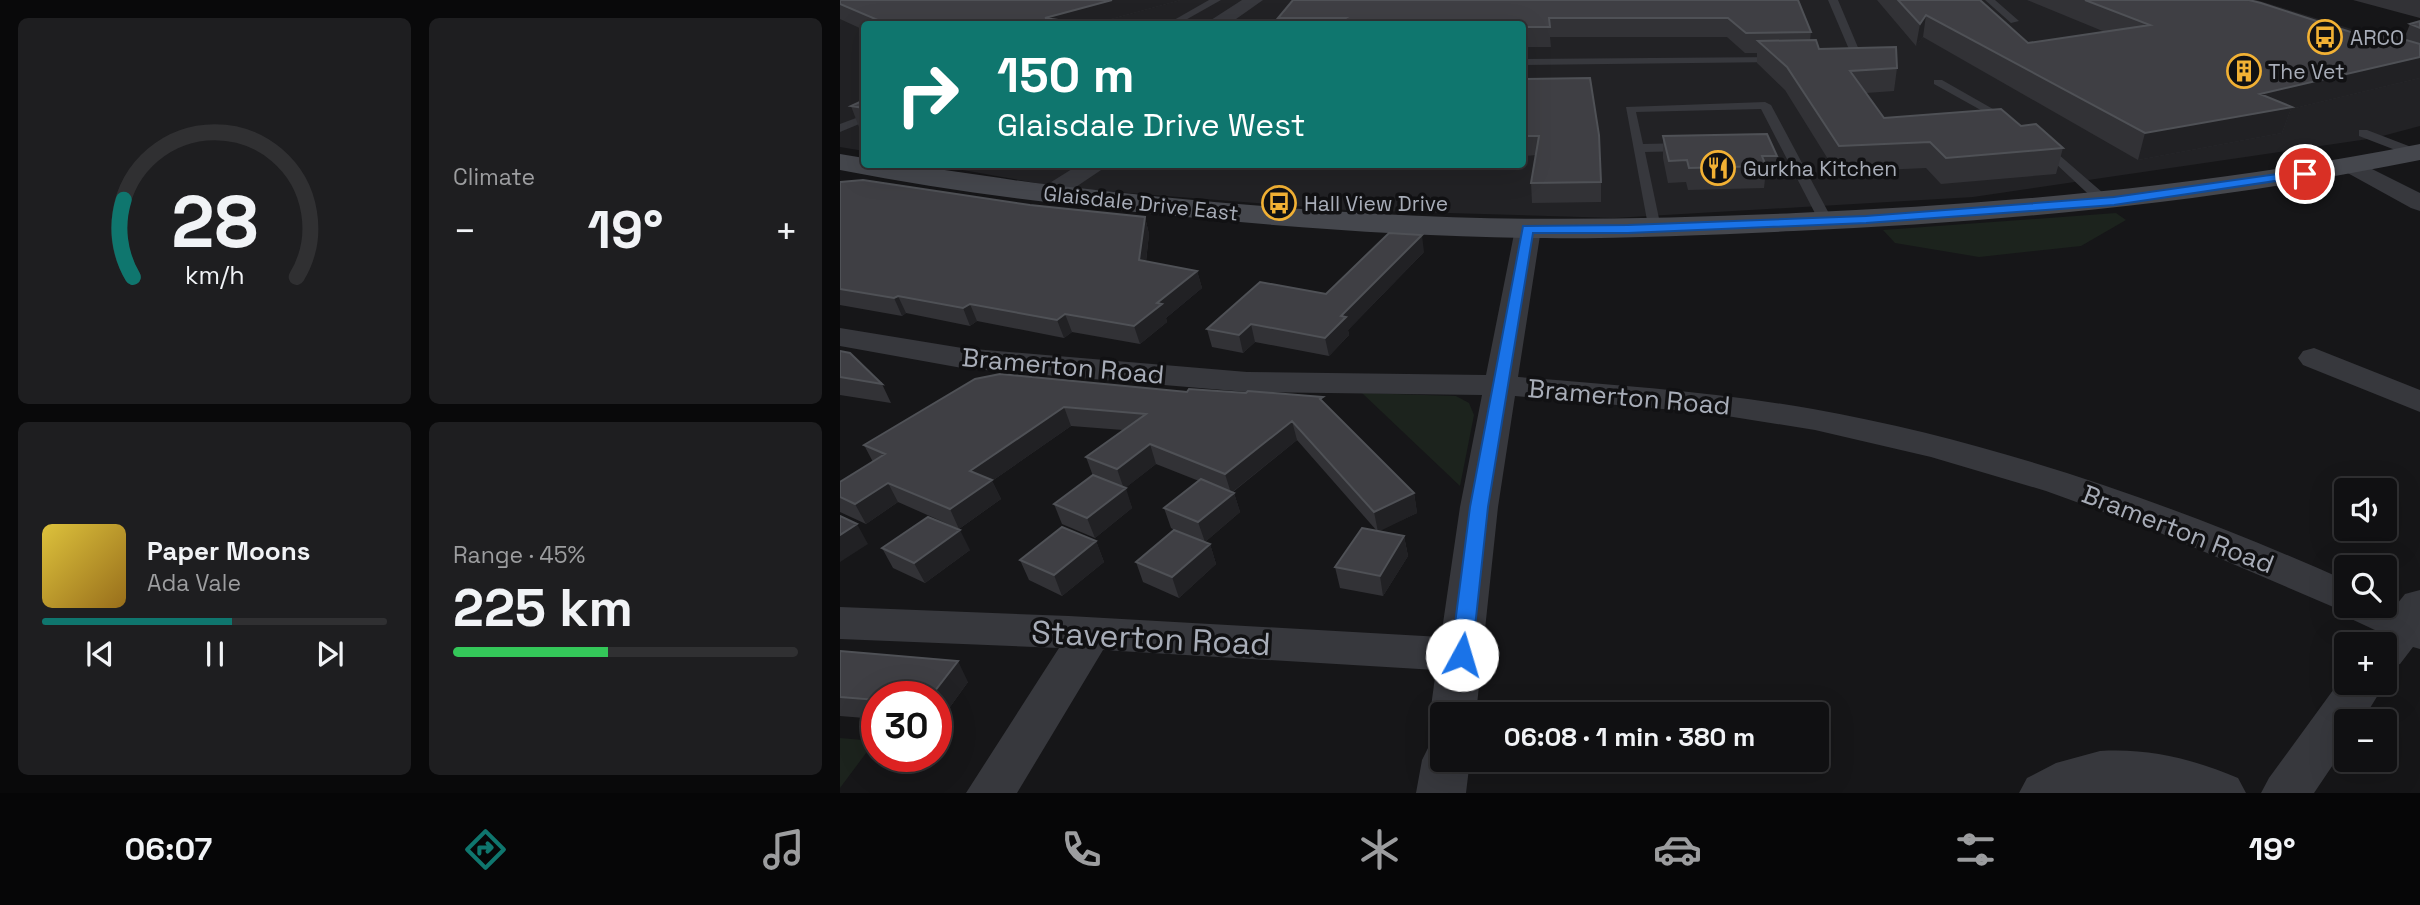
<!DOCTYPE html>
<html lang="en">
<head>
<meta charset="utf-8">
<style>
  body { margin:0; font-family:"Space Grotesk",sans-serif; background:#1e1e20; color:#f1f3f6; height:100vh; display:flex; flex-direction:column; font-size:26px; white-space:nowrap }
  * { box-sizing:border-box; margin:0 }
  p { font-size:23px; color:#9c9d9f }
  .icon { flex:none; width:38px; height:38px; fill:none; stroke:currentColor; stroke-width:2; stroke-linecap:round; stroke-linejoin:round }
  .map { position:relative; flex:1; overflow:hidden }
  .side { display:flex; flex-direction:column; gap:18px; padding:18px; background:#09090a; width:840px }
  .side>* { flex:none }
  .banner { position:absolute; left:21px; top:21px; width:665px; height:147px; border-radius:7px; box-shadow:0 7px 28px #0002,0 0 0 2px #303032; background:#0f766e; color:#fff; overflow:hidden }
  .controls { position:absolute; left:1494px; top:478px; display:grid; gap:14px }
  .controls a { display:grid; place-items:center; width:63px; height:63px; border-radius:7px; background:#101012; box-shadow:0 7px 28px #0002,0 0 0 2px #303032; font-size:35px }
  .speed { position:absolute; left:21px; top:681px; display:flex; gap:14px; font-size:35px; font-weight:700; text-align:center }
  .speed>* { display:grid; place-content:center; width:91px; height:91px; border-radius:50%; background:#101012; box-shadow:0 7px 28px #0002,0 0 0 2px #303032; line-height:1 }
  .speed .limit { border:10px solid #d22; background:#fff; color:#111 }
  .pin { position:absolute; display:grid; place-items:center; width:60px; height:60px; color:#fff; margin:-30px; border:4px solid #fff; border-radius:50%; box-shadow:0 2px 7px #0007 }
  .me { position:absolute; width:77px; margin:-38px; rotate:6deg; stroke-linejoin:round; filter:drop-shadow(0 0 5px #0008) }
  .turn { display:flex; align-items:center; gap:24px; height:147px; padding:0 21px; font-size:32px }
  .turn .icon { width:91px; height:91px; stroke-width:2.5 }
  .turn b { display:block; font-size:49px; line-height:60px }
  .big { font-size:52px; font-weight:600; line-height:1.1 }
  .side .card { flex:1; display:flex; flex-direction:column; justify-content:center; gap:10px; min-width:0; padding:0 24px; border-radius:10px; background:#1e1e20 }
  .side .dial { align-items:center; gap:0 }
  .dial svg { height:182px; overflow:visible; fill:none; stroke:#303032; stroke-width:7; stroke-linecap:round; text-anchor:middle }
  .dial text { fill:#f1f3f6; stroke:none }
  .song { display:flex; align-items:center; gap:21px }
  .cover { width:84px; height:84px; border-radius:10px; background:linear-gradient(135deg,hsl(50 70% 55%),hsl(40 70% 35%)) }
  .played { height:7px; border-radius:4px; background:linear-gradient(90deg,#0f766e 55%,#303032 55%) }
  .keys { display:flex; justify-content:space-around; direction:ltr }
  .heat { display:flex; justify-content:space-between; align-items:center; font-size:38px; direction:ltr }
  .charge { height:10px; border-radius:5px; background:linear-gradient(90deg,#34c759 45%,#303032 0) }
  .side .tiles { flex:1; display:grid; gap:18px; grid-template-columns:repeat(2,1fr) }
  .trip { position:absolute; left:590px; top:702px; width:399px; height:70px; border-radius:7px; background:#101012; box-shadow:0 7px 28px #0002,0 0 0 2px #303032; font-weight:600; line-height:70px; text-align:center }
  .dock { display:flex; height:112px; justify-content:space-around; align-items:center; background:#060607; color:#9c9d9f }
  .dock .icon { width:49px; height:49px }
  .dock .current { color:#0f766e }
  .dock b { font-size:32px; color:#f1f3f6 }
  main { display:flex; flex:1; min-height:0 }
  .map>svg:first-child { display:block }
  .built { fill:#222225 }
  .green { fill:#1c231d }
  .lines { fill:none; stroke-linecap:round; stroke-linejoin:round }
  .lane { fill:#37383d; fill-rule:evenodd }
  .street { fill:#37383d; fill-rule:evenodd }
  .secondary { fill:#45474d; fill-rule:evenodd }
  .wall { fill:#323236 }
  .shaded-wall { fill:#212124 }
  .building { fill:#3f3f44; stroke:#4f5156; stroke-width:2 }
  .route { fill:#1a73e8; stroke:#114b97; stroke-width:2 }
  .labels { text-anchor:middle; dominant-baseline:central; stroke-width:7; stroke-linejoin:round; paint-order:stroke }
  .far-poi-label { font-size:21px; fill:#a8adb8; stroke:#111113; text-anchor:start }
  .far-street-label { font-size:21px; fill:#a8adb8; stroke:#111113 }
  .street-label { font-size:26px; fill:#a8adb8; stroke:#111113 }
  .near-street-label { font-size:32px; fill:#a8adb8; stroke:#111113 }
</style>
</head>
<body>
<main>
<section class="side">
<div class="tiles">
<div class="card dial"><svg viewBox="0 0 100 80">
<path d="M14 69A42 42 0 1 1 86 69"/>
<path d="M14 69A42 42 0 0 1 10 35" stroke="#0f766e"/>
<text x="50" y="56" font-size="32" font-weight="700">28</text>
<text x="50" y="72" font-size="11">km/h</text>
</svg></div>
<div class="card"><p>Climate</p>
<div class="heat"><a>−</a><b class="big">19°</b><a>+</a></div>
</div>
<div class="card">
<div class="song"><i class="cover"></i><div><b>Paper Moons</b><p>Ada Vale</p></div></div>
<div class="played"></div>
<div class="keys"><svg class="icon" aria-label="previous" viewBox="0 0 24 24"><path d="M18 5L8 12l10 7zM5 5v14"/></svg><svg class="icon" aria-label="pause" viewBox="0 0 24 24"><path d="M8 5v14M16 5v14"/></svg><svg class="icon" aria-label="next" viewBox="0 0 24 24"><path d="M6 5l10 7-10 7zM19 5v14"/></svg></div>
</div>
<div class="card"><p>Range · 45%</p><b class="big">225 km</b><div class="charge"></div></div>
</div>
</section>
<div class="map">
<svg width="1580" height="793" viewBox="0 0 1580 793">
  <rect width="100%" height="100%" fill="#161618"/>
  <path class="built" d="M 0,0 L 1417,0 L 1580,50 L 1580,126 L 1535,138 L 1133,197 L 774,218 L 506,210 L 224,188 L 94,165 L 682,164 L 682,24 L 24,24 L 24,151 L 0,147 Z"/>
  <path class="green" d="M 1276,213 L 1286,220 L 1241,246 L 1139,257 L 1055,243 L 1043,230 Z
    M 522,393 L 616,396 L 629,403 L 634,415 L 620,486 Z
    M 0,738 L 35,741 L 0,788 Z"/>
  <g class="lines">
    <path class="lane" d="M 369,0 L 381,0 L 342,22 L 334,20 Z
      M 988,0 L 998,0 L 1022,57 L 1021,59 L 1004,61 L 999,58 L 1011,54 Z
      M 1145,0 L 1155,0 L 1179,21 L 1171,23 Z
      M 942,57 L 943,59 L 938,62 L 682,65 L 682,59 Z
      M 1094,80 L 1102,80 L 1174,121 L 1164,123 L 1094,84 Z
      M 925,102 L 931,105 L 993,221 L 991,224 L 986,225 L 979,221 L 921,109 L 796,112 L 803,144 L 847,143 L 853,147 L 847,151 L 805,152 L 821,228 L 819,231 L 809,231 L 786,107 Z
      M 24,115 L 24,122 L 0,132 L 0,124 Z
      M 1519,130 L 1527,130 L 1579,150 L 1580,155 L 1571,156 L 1519,136 Z
      M 1203,141 L 1270,199 L 1270,205 L 1260,205 L 1199,148 L 1197,145 Z"/>
    <path class="street" d="M 402,0 L 423,0 L 389,24 L 368,24 L 371,20 Z
      M 1512,159 L 1580,193 L 1580,211 L 1571,208 L 1504,171 L 1500,166 L 1504,161 Z
      M 240,164 L 270,164 L 218,199 L 209,202 L 200,199 L 196,194 L 200,189 Z
      M 688,221 L 697,223 L 701,229 L 678,377 C 777,385 875,392 973,409 C 1157,442 1336,505 1507,581 L 1507,606 L 1545,606 L 1545,599 L 1557,604 L 1565,594 L 1580,590 L 1580,649 L 1573,647 L 1560,664 L 1545,669 L 1545,644 L 1528,644 L 1537,631 L 1507,617 L 1505,612 L 1311,529 L 1206,491 L 1091,457 L 975,430 L 868,413 L 675,396 L 658,507 L 636,714 L 602,714 L 602,729 L 597,727 L 590,714 L 596,670 L 263,650 L 177,793 L 126,793 L 219,648 L 0,639 L 0,607 L 229,616 L 601,637 L 620,507 L 642,395 L 407,392 L 122,368 L 0,346 L 0,328 L 122,348 L 407,372 L 646,375 L 675,229 L 679,223 Z
      M 1474,348 L 1580,390 L 1580,412 L 1463,365 L 1458,358 L 1463,351 Z
      M 1507,671 L 1507,682 L 1545,682 L 1545,680 L 1546,682 L 1522,721 L 1507,721 L 1507,744 L 1474,793 L 1421,793 L 1429,778 Z
      M 602,741 L 602,760 L 630,760 L 626,793 L 576,793 L 582,760 L 589,746 Z
      M 1260,751 C 1309,748 1353,759 1398,778 L 1406,793 L 1179,793 L 1187,778 L 1216,763 Z"/>
    <path class="secondary" d="M 1580,144 L 1580,160 C 1373,202 1165,222 954,231 C 866,235 778,239 691,238 C 566,236 441,227 316,214 C 210,203 105,191 0,170 L 0,154 L 24,158 L 24,164 C 87,164 149,178 212,185 C 321,198 430,208 540,214 C 679,222 817,219 956,213 C 1166,204 1374,185 1580,144 Z"/>
  </g>
  <path class="wall" d="M 0,0 L 341,0 L 253,24 L 24,24 L 24,30 L 0,19 Z
    M 958,0 L 971,32 L 970,40 L 979,49 L 1057,68 L 1054,91 L 1026,93 L 1044,118 L 1181,126 L 1223,148 L 1216,174 L 1101,184 L 1086,168 L 996,172 L 945,90 L 917,63 L 917,53 L 905,53 L 887,37 L 710,37 L 711,47 L 682,47 L 682,24 L 440,24 L 438,18 Z
    M 1037,0 L 1140,0 L 1188,43 L 1265,32 L 1187,0 L 1409,0 L 1526,37 L 1564,39 L 1570,24 L 1580,21 L 1580,78 L 1451,109 L 1442,133 L 1298,160 L 1083,37 L 1076,46 Z
    M 1513,0 L 1580,0 L 1580,18 Z
    M 687,79 L 761,182 L 761,202 L 692,203 L 691,183 L 696,155 L 685,156 L 684,136 Z
    M 24,100 L 24,128 L 19,127 L 11,106 Z
    M 823,136 L 937,156 L 935,178 L 925,179 L 924,188 L 848,190 L 846,182 L 828,183 L 823,158 Z
    M 178,164 L 204,164 L 197,168 Z
    M 400,164 L 433,164 L 429,168 Z
    M 0,182 L 190,205 L 305,217 L 309,234 L 306,262 L 357,271 L 362,288 L 326,318 L 327,322 L 300,344 L 232,332 L 224,338 L 137,321 L 130,326 L 66,313 L 62,316 L 0,305 Z
    M 584,252 L 508,330 L 509,335 L 489,356 L 415,342 L 403,353 L 372,347 L 367,329 L 486,294 Z
    M 0,351 L 42,384 L 51,403 L 0,395 Z
    M 135,379 L 347,392 L 484,403 L 574,493 L 577,513 L 538,531 L 564,536 L 568,556 L 543,596 L 500,588 L 495,567 L 537,531 L 457,440 L 393,492 L 394,493 L 400,512 L 365,542 L 370,544 L 376,564 L 339,598 L 303,582 L 296,562 L 334,530 L 331,528 L 324,508 L 359,481 L 316,464 L 285,488 L 292,508 L 255,538 L 222,524 L 214,504 L 253,476 L 246,457 L 283,430 L 231,426 L 152,481 L 161,499 L 119,529 L 58,502 L 26,524 L 0,512 L 0,482 L 33,462 L 24,445 Z
    M 256,541 L 264,562 L 222,596 L 189,580 L 180,560 Z
    M 42,548 L 130,550 L 85,583 L 53,568 Z
    M 0,651 L 128,682 L 97,725 L 96,725 L 96,696 L 37,696 L 37,719 L 0,716 Z"/>
  <path class="shaded-wall" d="M 272,0 L 341,0 L 253,24 L 207,24 L 205,18 Z
    M 1086,15 L 1083,37 L 1076,46 L 1080,24 Z
    M 1580,57 L 1580,78 L 1451,109 L 1442,133 L 1298,160 L 1305,133 L 1420,94 Z
    M 196,164 L 204,164 L 197,168 Z
    M 305,217 L 309,234 L 304,278 L 299,260 Z
    M 582,235 L 584,252 L 508,330 L 509,335 L 489,356 L 485,338 L 501,316 Z
    M 357,271 L 362,288 L 326,318 L 327,322 L 300,344 L 294,326 L 317,303 Z
    M 58,296 L 66,313 L 62,316 L 54,298 Z
    M 130,304 L 137,321 L 130,326 L 123,308 Z
    M 225,314 L 232,332 L 224,338 L 217,320 Z
    M 411,324 L 415,342 L 403,353 L 399,335 Z
    M 224,407 L 231,426 L 152,481 L 161,499 L 119,529 L 110,509 L 130,471 Z
    M 452,421 L 457,440 L 391,493 L 385,474 Z
    M 310,444 L 316,464 L 284,489 L 277,469 Z
    M 48,483 L 58,502 L 26,524 L 15,504 Z
    M 286,488 L 292,508 L 255,538 L 247,518 Z
    M 394,493 L 400,512 L 365,542 L 358,522 Z
    M 574,493 L 577,513 L 538,532 L 534,512 Z
    M 17,524 L 28,544 L 0,562 L 0,535 Z
    M 120,530 L 130,550 L 85,583 L 74,563 Z
    M 564,536 L 568,556 L 543,596 L 540,576 Z
    M 256,541 L 264,562 L 222,596 L 214,575 Z
    M 370,544 L 376,564 L 339,598 L 332,577 Z
    M 118,661 L 128,682 L 97,725 L 96,723 L 96,696 L 91,696 Z"/>
  <path class="building" d="M 0,0 L 272,0 L 205,18 L 245,24 L 47,24 L 0,4 Z
    M 453,0 L 958,0 L 971,32 L 906,33 L 888,18 L 709,18 L 710,27 L 682,27 L 682,24 L 497,24 L 506,18 L 438,18 Z
    M 1058,0 L 1140,0 L 1188,43 L 1310,25 L 1245,0 L 1409,0 L 1421,3 L 1526,37 L 1542,33 L 1580,44 L 1580,57 L 1420,94 L 1452,107 L 1305,133 L 1086,15 L 1080,24 Z
    M 1580,21 L 1580,28 L 1570,24 Z
    M 976,40 L 979,49 L 1056,47 L 1057,68 L 1010,71 L 1044,118 L 1161,109 L 1181,126 L 1196,124 L 1223,148 L 1106,158 L 1090,142 L 999,146 L 947,67 L 918,41 Z
    M 750,78 L 759,135 L 761,182 L 691,183 L 699,136 L 684,136 L 687,79 Z
    M 24,100 L 24,108 L 11,106 Z
    M 927,134 L 937,156 L 922,156 L 926,166 L 849,168 L 847,160 L 829,161 L 823,136 Z
    M 23,180 L 190,205 L 305,217 L 299,260 L 357,271 L 317,303 L 322,304 L 294,326 L 225,314 L 217,320 L 130,304 L 123,308 L 58,296 L 54,298 L 0,289 L 0,182 Z
    M 549,233 L 582,235 L 501,316 L 506,317 L 485,338 L 411,324 L 399,335 L 367,329 L 420,282 L 486,294 Z
    M 0,351 L 10,353 L 42,384 L 0,377 Z
    M 160,374 L 347,392 L 349,389 L 406,393 L 408,391 L 483,397 L 480,399 L 574,493 L 534,512 L 452,421 L 385,474 L 310,444 L 277,469 L 246,457 L 306,414 L 224,407 L 130,471 L 152,480 L 110,509 L 48,483 L 15,504 L 0,497 L 0,482 L 45,454 L 24,445 L 135,379 Z
    M 253,475 L 286,488 L 247,518 L 214,504 Z
    M 361,479 L 394,493 L 358,522 L 324,508 Z
    M 0,516 L 17,524 L 0,535 Z
    M 88,517 L 120,530 L 74,563 L 42,548 Z
    M 222,527 L 256,541 L 214,575 L 180,560 Z
    M 522,528 L 564,536 L 540,576 L 495,567 Z
    M 334,530 L 370,544 L 332,577 L 296,562 Z
    M 0,651 L 118,661 L 91,696 L 37,696 L 37,700 L 0,697 Z"/>
  <path class="route" d="M 1465,170 L 1471,174 L 1469,176 L 1274,205 L 1026,223 L 788,233 L 693,233 L 648,507 L 632,655 L 629,660 L 622,663 L 614,660 L 611,655 L 630,507 L 683,226 L 788,225 L 1026,216 L 1274,197 Z"/>
  <defs>
    <g id="bus-ring" transform="scale(1.75)"><circle r="9.5" fill="#111113" stroke="#f2b134" stroke-width="1.5"/><path d="M-5-6H5V4H4V6H2V4H-2V6H-4V4H-5ZM-3.5-4V0h7V-4ZM-3.5 1.2v1.5H-2V1.2ZM2 1.2v1.5H3.5V1.2Z" fill="#f2b134"/></g>
    <g id="building-ring" transform="scale(1.75)"><circle r="9.5" fill="#111113" stroke="#f2b134" stroke-width="1.5"/><path d="M-4-6H4V6H1V3H-1V6H-4ZM-2.5-4.3h1.7v1.8h-1.7ZM.8-4.3h1.7v1.8H.8ZM-2.5-1h1.7V.8h-1.7ZM.8-1h1.7V.8H.8Z" fill="#f2b134"/></g>
    <g id="restaurant-ring" transform="scale(1.75)"><circle r="9.5" fill="#111113" stroke="#f2b134" stroke-width="1.5"/><path d="M-5-6h1v4h1v-4h1v4h1v-4h1v5L-1.5 .5V6h-2V.5L-5-1ZM5-6V6H3V1.5H1.5Q1.5-4 5-6Z" fill="#f2b134"/></g>
  </defs>
  <g fill-rule="evenodd">
    <use href="#bus-ring" x="1485" y="37"/>
    <use href="#building-ring" x="1404" y="71"/>
    <use href="#restaurant-ring" x="878" y="168"/>
    <use href="#bus-ring" x="439" y="203"/>
  </g>
  <g class="labels">
    <g class="far-poi-label">
      <text x="1510" y="37">ARCO</text>
      <text x="1428" y="71">The Vet</text>
      <text x="903" y="168">Gurkha Kitchen</text>
      <text x="464" y="203">Hall View Drive</text>
    </g>
    <g class="far-street-label">
      <text transform="translate(301 203) rotate(6)">Glaisdale Drive East</text>
    </g>
    <g class="street-label">
      <text transform="translate(223 366) rotate(5)">Bramerton Road</text>
      <text transform="translate(789 397) rotate(5)">Bramerton Road</text>
      <text transform="translate(1338 529) rotate(21)">Bramerton Road</text>
    </g>
    <g class="near-street-label">
      <text transform="translate(311 638) rotate(3)">Staverton Road</text>
    </g>
  </g>
</svg>
<div class="controls">
<a><svg class="icon" aria-label="sound" viewBox="0 0 24 24"><path d="M4 9h4l5-4v14l-5-4H4zM17 9q2 3 0 6"/></svg></a>
<a><svg class="icon" aria-label="search" viewBox="0 0 24 24"><circle cx="10" cy="10" r="6"/><path d="M15 15l6 6"/></svg></a>
<a>+</a>
<a>−</a>
</div>
<div class="speed"><div class="limit">30</div></div>
<div class="pin" style="left:1465px;top:174px;background:#d93025"><svg class="icon" aria-label="arrive" viewBox="0 0 24 24"><path d="M6 21V4h12l-3 4 3 4H6"/></svg></div>
<svg class="me" style="left:622px;top:655px" viewBox="-20 -20 40 40"><circle r="19" fill="#fff"/><path d="M0-13L10 11 0 6-10 11z" fill="#1a73e8"/></svg>
<div class="trip">06:08 · 1 min · 380 m</div>
<div class="banner">
<div class="turn"><svg class="icon" aria-label="right" viewBox="0 0 24 24"><path d="M7 20v-9h11M14 6l5 5-5 5"/></svg><div><b>150 m</b>Glaisdale Drive West</div></div>
</div>
</div>
</main>
<nav class="dock">
<b>06:07</b>
<svg class="icon current" aria-label="directions" viewBox="0 0 24 24"><path d="M12 3l9 9-9 9-9-9zM9 14v-3h6M13 9l2 2-2 2"/></svg>
<svg class="icon" aria-label="music" viewBox="0 0 24 24"><path d="M9 18V5l10-2v13"/><circle cx="6" cy="18" r="3"/><circle cx="16" cy="16" r="3"/></svg>
<svg class="icon" aria-label="phone" viewBox="0 0 24 24"><path d="M5 4h4l2 5-3 2q2 4 5 5l2-3 5 2v4C11 20 4 13 5 4z"/></svg>
<svg class="icon" aria-label="climate" viewBox="0 0 24 24"><path d="M12 3v18M4 7l16 10M4 17L20 7"/></svg>
<svg class="icon" aria-label="car" viewBox="0 0 24 24"><path d="M5 17H2v-5l4-1 3-4h7l3 4 3 1v5h-3M9 17h6M6 11h13"/><circle cx="7" cy="17" r="2"/><circle cx="17" cy="17" r="2"/></svg>
<svg class="icon" aria-label="filters" viewBox="0 0 24 24"><path d="M4 7h16M4 17h16"/><circle cx="9" cy="7" r="2"/><circle cx="15" cy="17" r="2"/></svg>
<b>19°</b>
</nav>
</body>
</html>
